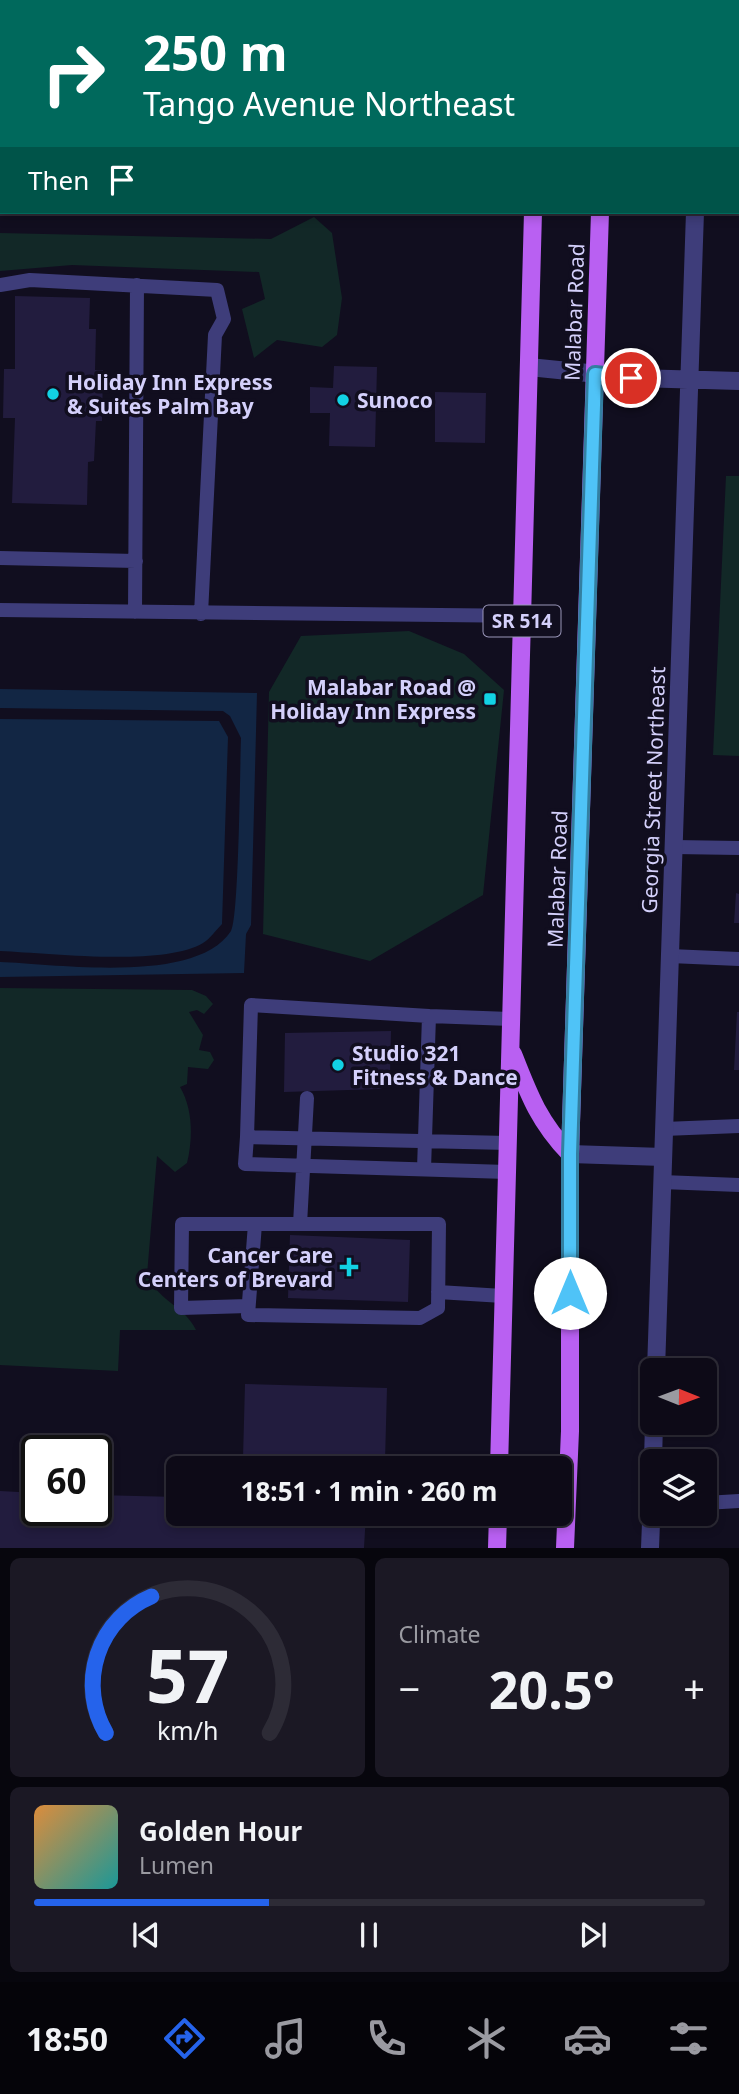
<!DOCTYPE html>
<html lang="en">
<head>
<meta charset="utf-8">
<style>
  body { margin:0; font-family:"Noto Sans",sans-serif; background:#1b1824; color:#f1f3f6; height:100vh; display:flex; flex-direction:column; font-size:26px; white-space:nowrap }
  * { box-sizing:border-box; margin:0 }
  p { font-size:23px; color:#9a9aa1 }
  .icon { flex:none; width:38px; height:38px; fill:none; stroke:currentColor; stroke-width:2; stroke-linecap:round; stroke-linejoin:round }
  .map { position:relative; height:1548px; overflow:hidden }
  .side { display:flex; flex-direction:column; gap:10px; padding:10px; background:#07060d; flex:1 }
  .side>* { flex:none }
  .hud { position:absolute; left:0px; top:0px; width:740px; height:214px; box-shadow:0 4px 10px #0003,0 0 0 2px #2d2b36; background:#00695c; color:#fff; overflow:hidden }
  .needle { width:46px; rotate:91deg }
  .tools { position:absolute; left:640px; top:1358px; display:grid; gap:14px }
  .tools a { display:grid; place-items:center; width:77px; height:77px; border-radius:10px; background:#0d0a17; box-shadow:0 4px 10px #0003,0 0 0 2px #2d2b36; font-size:35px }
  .speed { position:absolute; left:21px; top:1435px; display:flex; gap:14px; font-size:35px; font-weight:700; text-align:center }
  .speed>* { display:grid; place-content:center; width:91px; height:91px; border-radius:50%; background:#0d0a17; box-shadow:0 4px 10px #0003,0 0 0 2px #2d2b36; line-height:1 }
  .speed .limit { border:4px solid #111; border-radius:10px; background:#fff; color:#111 }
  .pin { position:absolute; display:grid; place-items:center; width:60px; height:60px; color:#fff; margin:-30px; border:4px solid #fff; border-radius:50%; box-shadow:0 2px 7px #0007 }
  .me { position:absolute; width:77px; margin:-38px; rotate:0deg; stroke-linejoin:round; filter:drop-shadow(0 0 5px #0008) }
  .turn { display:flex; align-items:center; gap:24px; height:147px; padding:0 28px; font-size:32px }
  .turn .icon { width:91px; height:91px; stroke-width:2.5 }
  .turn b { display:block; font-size:49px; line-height:60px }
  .then { display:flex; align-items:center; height:66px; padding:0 28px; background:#0003; gap:14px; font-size:26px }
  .big { font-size:52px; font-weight:700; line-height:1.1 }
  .side .widget { flex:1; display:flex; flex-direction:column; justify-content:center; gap:10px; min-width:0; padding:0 24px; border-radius:10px; background:#1b1824 }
  .side .dial { align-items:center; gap:0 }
  .dial svg { height:182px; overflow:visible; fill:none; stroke:#2d2b36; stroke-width:7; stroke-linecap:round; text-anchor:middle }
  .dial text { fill:#f1f3f6; stroke:none }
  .song { display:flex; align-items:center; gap:21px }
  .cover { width:84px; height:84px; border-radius:10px; background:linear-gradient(135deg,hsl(30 70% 55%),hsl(180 70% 35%)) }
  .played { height:7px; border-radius:4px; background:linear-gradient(90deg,#2563eb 35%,#2d2b36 35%) }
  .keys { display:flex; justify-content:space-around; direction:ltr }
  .heat { display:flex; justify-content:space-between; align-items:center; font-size:38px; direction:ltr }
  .side .tiles { flex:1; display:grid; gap:10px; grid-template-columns:1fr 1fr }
  .widget:last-child { grid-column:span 2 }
  .trip { position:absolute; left:166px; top:1456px; width:406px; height:70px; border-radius:10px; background:#0d0a17; box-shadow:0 4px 10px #0003,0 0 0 2px #2d2b36; font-weight:700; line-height:70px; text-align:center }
  .dock { display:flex; height:112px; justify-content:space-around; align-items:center; background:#050409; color:#9a9aa1 }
  .dock .icon { width:49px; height:49px }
  .dock .current { color:#2563eb }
  .dock b { font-size:32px; color:#f1f3f6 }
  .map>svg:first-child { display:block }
  .green { fill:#122827 }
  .water { fill:#122644 }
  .building { fill:#221c3e }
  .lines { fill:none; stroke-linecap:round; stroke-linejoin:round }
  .lane { stroke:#3e3d7a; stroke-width:14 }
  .street { stroke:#3e3d7a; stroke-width:18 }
  .primary { stroke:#b960f2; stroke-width:18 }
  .route-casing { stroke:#337fa1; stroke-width:18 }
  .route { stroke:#4fc3f7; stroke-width:12 }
  .poi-dot { fill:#12d2e4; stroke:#110e1f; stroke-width:2.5 }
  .labels { text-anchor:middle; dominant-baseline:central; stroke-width:7; stroke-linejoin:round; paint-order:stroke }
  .shield { fill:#110e1f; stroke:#9a96b9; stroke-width:2 }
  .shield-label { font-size:19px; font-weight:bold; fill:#d4d0fb }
  .street-label { font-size:21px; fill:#d4d0fb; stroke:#110e1f }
  .poi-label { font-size:21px; font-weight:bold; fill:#d4d0fb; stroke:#110e1f; text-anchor:start }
</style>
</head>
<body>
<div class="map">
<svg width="739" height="1548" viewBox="0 0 739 1548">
  <rect width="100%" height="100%" fill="#110e1f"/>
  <path class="green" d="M 314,217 L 332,233 L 342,298 L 337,335 L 322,347 L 277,340 L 254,358 L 242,309 L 265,299 L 259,272 L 72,265 L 0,271 L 0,233 L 271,239 Z
    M 726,476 L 739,476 L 739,756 L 713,755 Z
    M 409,631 L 464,654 L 504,690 L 483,895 L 370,961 L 263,934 L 269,692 L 301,636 Z
    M 0,988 L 192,990 L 206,996 L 213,1004 L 204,1014 L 197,1010 L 189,1012 L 203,1035 L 199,1050 L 210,1052 L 214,1060 L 208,1069 L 188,1067 L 187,1084 L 180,1087 C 193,1109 193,1138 187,1163 L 175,1172 L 157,1156 L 147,1275 C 161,1304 184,1305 196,1330 L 120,1330 L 118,1371 L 0,1365 Z"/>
  <path class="water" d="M 0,689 L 257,693 L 251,925 L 246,934 L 244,973 L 0,977 L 0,962 C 57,964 196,985 231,931 C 239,919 240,764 241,738 L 230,716 L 223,711 L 0,708 Z
    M 0,719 L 219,721 L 228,737 L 222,924 C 216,930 210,939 203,943 C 163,967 49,953 0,951 Z"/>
  <path class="building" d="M 15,296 L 90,298 L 89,329 L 96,329 L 95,370 L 103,370 L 102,421 L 96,421 L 94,461 L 88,462 L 87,505 L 12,503 L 15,418 L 3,418 L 4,369 L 15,369 Z
    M 334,366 L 377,367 L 375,447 L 329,446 L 330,413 L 310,413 L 310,387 L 333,388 Z
    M 435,392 L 486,393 L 485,443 L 435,442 Z
    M 736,893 L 739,894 L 739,923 L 734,923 Z
    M 737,1012 L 739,1012 L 739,1070 L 734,1070 Z
    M 391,1031 L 390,1075 L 381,1089 L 284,1092 L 285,1033 Z
    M 290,1235 L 410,1240 L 408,1302 L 288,1298 Z
    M 245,1384 L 387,1388 L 385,1461 L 243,1458 Z
    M 0,1491 L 37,1493 L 37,1510 L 96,1510 L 96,1495 L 178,1497 L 178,1514 L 366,1514 L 364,1548 L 0,1548 Z"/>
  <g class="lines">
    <path class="lane" d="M 738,38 L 739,38
      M 738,116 L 739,116
      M 738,204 L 739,204
      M 0,285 L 30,280 L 217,290 L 224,319 L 215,335 L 201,614
      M 0,558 L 136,561
      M 0,610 L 522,616
      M 135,612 L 137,285
      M 674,847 L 739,848
      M 670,956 L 739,959
      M 664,1129 L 739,1126
      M 247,1137 L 251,1005 L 429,1016
      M 424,1169 L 429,1016 L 511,1019
      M 507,1172 L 245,1164 L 247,1137 L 508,1143
      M 662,1182 L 739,1185
      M 300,1224 L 307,1098
      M 438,1292 L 503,1296
      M 248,1306 L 181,1308 L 182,1224 L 439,1224 L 438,1308 L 420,1318 L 248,1315 L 255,1224
      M 705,1503 L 739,1501"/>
    <path class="street" d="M 702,2 L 702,0
      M 529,367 L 637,378 L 739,381
      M 570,1154 L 663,1157
      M 656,1370 L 695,212
      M 653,1461 L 654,1423
      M 650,1548 L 653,1472"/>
    <path class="primary" d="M 539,2 L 539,0
      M 606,2 L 606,0
      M 513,1054 C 529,1095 539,1122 570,1154
      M 499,1468 L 533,212
      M 497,1548 L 498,1514
      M 565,1548 L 570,1431 L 570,1154 L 600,212"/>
  </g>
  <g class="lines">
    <g class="route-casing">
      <path id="route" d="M 570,1293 L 570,1154 L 595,374 L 631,378"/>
    </g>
    <use href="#route" class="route"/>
  </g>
  <g class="poi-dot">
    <circle cx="53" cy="394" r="7"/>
    <circle cx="343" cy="400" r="7"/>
    <rect x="483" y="692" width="14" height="14" rx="3.5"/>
    <circle cx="338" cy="1065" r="7"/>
    <path d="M345.5 1256.5h7v7h7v7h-7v7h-7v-7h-7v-7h7z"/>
  </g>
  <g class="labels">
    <rect class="shield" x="483.5" y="605.5" width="77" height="31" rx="5"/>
    <g class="shield-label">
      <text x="522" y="621">SR 514</text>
    </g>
    <g class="street-label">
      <text transform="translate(574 312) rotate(-88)">Malabar Road</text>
      <text transform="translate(653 790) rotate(-88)">Georgia Street Northeast</text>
      <text transform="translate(557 879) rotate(-88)">Malabar Road</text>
    </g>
    <g class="poi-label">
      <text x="67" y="382">Holiday Inn Express<tspan x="67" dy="24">&amp; Suites Palm Bay</tspan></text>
      <text x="357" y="400">Sunoco</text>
      <text x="476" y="687" text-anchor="end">Malabar Road @<tspan x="476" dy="24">Holiday Inn Express</tspan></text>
      <text x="352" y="1053">Studio 321<tspan x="352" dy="24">Fitness &amp; Dance</tspan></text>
      <text x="333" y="1255" text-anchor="end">Cancer Care<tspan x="333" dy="24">Centers of Brevard</tspan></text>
    </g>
  </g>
</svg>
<div class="tools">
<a><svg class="needle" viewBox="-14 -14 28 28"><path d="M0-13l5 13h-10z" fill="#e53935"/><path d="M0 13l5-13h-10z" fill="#9a9aa1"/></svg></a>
<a><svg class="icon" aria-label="layers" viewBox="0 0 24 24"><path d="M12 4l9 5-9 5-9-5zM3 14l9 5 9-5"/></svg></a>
</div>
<div class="speed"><div class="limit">60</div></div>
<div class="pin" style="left:631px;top:378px;background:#d93025"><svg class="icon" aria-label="arrive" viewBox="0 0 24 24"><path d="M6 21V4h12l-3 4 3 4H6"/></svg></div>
<svg class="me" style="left:570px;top:1293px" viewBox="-20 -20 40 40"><circle r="19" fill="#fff"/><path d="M0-13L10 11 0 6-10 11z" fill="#4fc3f7"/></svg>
<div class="trip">18:51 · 1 min · 260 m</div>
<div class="hud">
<div class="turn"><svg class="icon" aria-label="right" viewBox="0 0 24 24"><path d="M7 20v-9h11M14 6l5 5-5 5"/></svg><div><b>250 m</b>Tango Avenue Northeast</div></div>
<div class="then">Then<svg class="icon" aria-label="arrive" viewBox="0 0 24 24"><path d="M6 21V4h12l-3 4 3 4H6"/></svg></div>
</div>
</div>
<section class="side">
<div class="tiles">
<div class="widget dial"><svg viewBox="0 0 100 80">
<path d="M14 69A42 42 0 1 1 86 69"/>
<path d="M14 69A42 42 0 0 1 34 9" stroke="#2563eb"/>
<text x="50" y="56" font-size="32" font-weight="700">57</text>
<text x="50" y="72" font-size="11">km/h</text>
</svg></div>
<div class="widget"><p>Climate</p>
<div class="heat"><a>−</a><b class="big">20.5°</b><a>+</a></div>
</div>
<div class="widget">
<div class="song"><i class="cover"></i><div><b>Golden Hour</b><p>Lumen</p></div></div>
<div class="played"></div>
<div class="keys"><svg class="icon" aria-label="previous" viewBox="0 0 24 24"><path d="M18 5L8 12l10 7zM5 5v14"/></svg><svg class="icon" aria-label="pause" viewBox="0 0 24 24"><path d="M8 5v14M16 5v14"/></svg><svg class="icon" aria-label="next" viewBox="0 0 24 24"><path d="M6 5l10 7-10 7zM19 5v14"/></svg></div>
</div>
</div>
</section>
<nav class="dock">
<b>18:50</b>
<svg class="icon current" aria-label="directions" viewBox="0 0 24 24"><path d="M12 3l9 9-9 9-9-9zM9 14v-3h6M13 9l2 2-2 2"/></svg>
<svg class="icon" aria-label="music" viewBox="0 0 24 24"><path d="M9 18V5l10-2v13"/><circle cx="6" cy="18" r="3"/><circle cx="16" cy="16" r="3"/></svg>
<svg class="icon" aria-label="phone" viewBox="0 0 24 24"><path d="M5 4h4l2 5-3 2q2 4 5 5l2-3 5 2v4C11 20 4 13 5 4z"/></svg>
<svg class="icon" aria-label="climate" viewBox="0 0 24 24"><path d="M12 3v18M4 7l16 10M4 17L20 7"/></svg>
<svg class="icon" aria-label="car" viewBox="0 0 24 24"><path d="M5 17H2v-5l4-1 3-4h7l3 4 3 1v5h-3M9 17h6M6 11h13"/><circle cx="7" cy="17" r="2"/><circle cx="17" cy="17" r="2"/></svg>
<svg class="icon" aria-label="filters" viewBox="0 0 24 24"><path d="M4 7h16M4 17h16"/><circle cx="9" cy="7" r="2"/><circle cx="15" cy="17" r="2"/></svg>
</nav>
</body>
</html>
